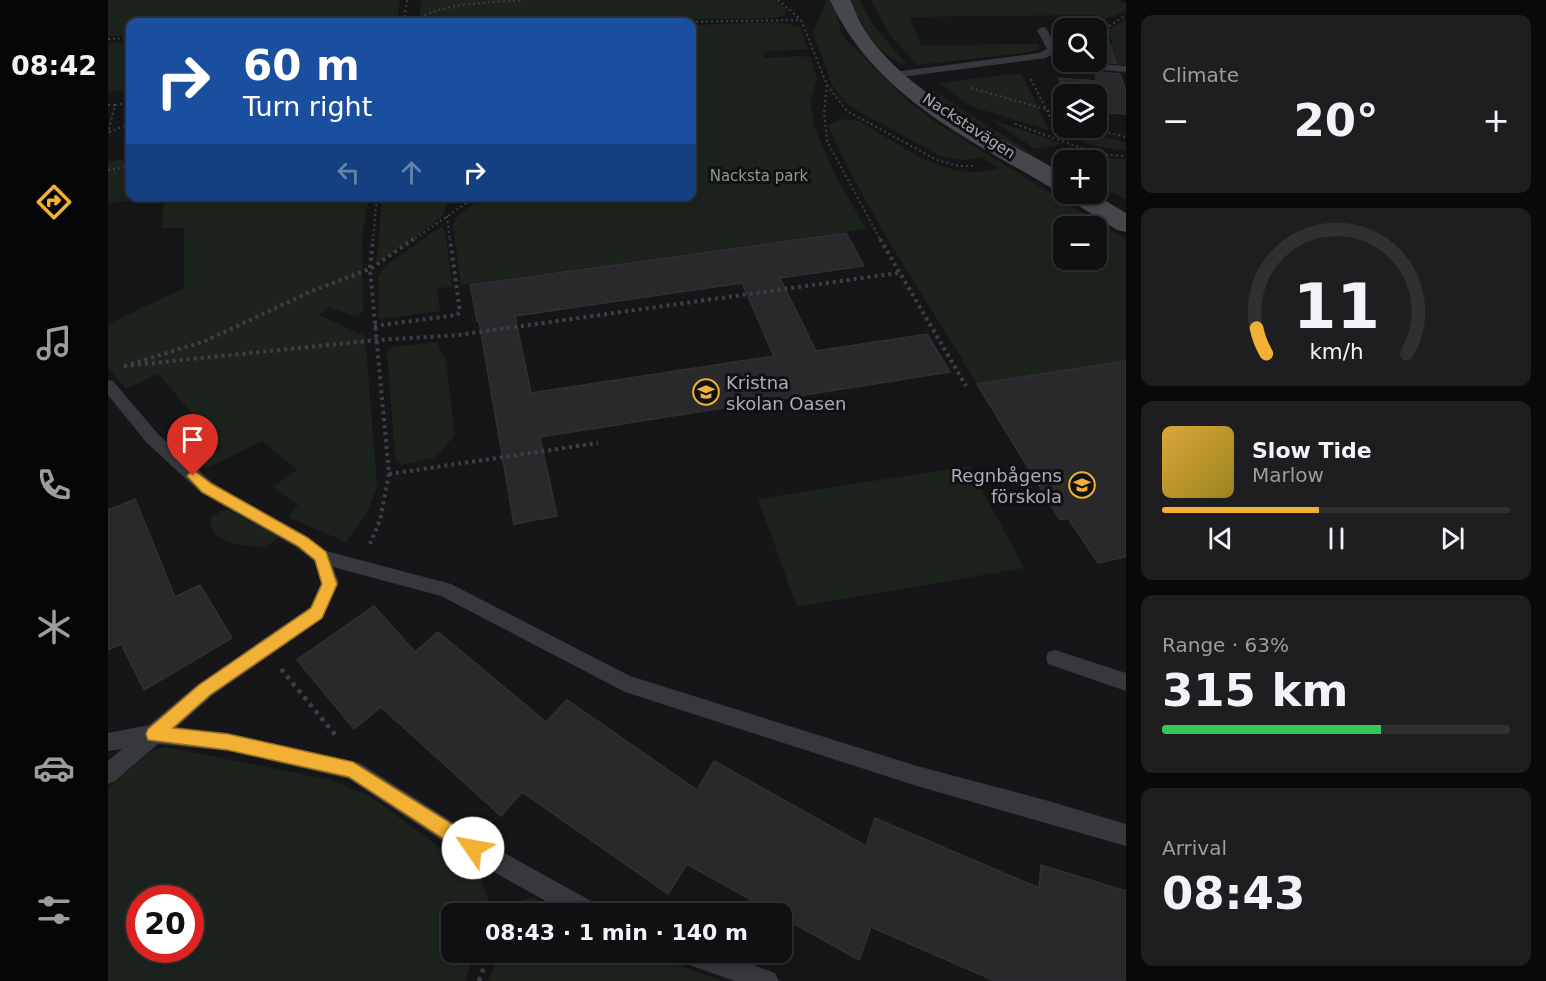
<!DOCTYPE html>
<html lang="en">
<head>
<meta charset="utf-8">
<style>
  body { margin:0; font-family:"DejaVu Sans",sans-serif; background:#1e1e20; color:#f1f3f6; height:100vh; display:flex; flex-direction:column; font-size:22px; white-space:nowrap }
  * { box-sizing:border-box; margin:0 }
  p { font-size:20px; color:#9c9d9f }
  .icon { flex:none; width:33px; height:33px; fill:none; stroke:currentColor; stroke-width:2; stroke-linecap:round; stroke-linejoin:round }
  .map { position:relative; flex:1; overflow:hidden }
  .drawer { display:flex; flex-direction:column; gap:15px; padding:15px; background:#09090a; width:420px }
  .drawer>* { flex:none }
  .top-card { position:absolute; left:18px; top:18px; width:570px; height:183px; border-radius:12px; box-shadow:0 3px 9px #0003,0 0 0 2px #303032; background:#1a4fa0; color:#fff; overflow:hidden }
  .buttons { position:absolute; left:945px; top:18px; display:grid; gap:12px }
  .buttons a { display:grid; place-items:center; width:54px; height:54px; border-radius:12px; background:#101012; box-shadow:0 3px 9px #0003,0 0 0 2px #303032; font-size:30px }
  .speed { position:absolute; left:18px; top:885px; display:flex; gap:12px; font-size:30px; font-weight:700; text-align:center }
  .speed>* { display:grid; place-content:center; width:78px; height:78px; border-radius:50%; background:#101012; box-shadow:0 3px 9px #0003,0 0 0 2px #303032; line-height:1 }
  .speed .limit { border:9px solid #d22; background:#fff; color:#111 }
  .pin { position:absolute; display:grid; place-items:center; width:51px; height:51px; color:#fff; margin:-62px -26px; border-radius:50% 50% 50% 0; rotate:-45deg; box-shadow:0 0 6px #0007 }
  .pin .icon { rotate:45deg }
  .me { position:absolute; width:66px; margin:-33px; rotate:303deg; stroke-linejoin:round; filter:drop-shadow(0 0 4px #0008) }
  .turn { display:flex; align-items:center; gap:21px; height:126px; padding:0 18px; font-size:27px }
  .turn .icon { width:78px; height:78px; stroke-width:2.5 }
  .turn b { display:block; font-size:42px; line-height:51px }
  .lanes { display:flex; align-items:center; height:57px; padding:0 18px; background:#0003; justify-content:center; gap:30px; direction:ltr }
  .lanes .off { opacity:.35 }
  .big { font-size:45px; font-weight:700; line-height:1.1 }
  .drawer .widget { flex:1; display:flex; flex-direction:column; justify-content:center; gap:9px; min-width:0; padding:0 21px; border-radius:12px; background:#1e1e20 }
  .drawer .dial { align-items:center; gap:0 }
  .dial svg { height:156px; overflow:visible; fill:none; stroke:#303032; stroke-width:7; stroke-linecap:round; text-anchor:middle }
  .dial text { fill:#f1f3f6; stroke:none }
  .song { display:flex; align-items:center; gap:18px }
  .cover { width:72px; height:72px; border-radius:9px; background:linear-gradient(135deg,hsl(40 70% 55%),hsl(50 70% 35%)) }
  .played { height:6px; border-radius:3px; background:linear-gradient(90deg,#f2b134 45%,#303032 45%) }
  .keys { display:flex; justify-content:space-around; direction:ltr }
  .heat { display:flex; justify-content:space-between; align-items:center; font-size:33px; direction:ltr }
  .charge { height:9px; border-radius:4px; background:linear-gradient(90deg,#34c759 63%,#303032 0) }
  .trip { position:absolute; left:333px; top:903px; width:351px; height:60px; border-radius:12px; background:#101012; box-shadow:0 3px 9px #0003,0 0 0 2px #303032; font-weight:700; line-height:60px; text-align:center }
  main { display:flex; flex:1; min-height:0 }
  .tab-bar { display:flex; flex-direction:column; width:108px; justify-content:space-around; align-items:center; background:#060607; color:#9c9d9f }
  .tab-bar .icon { width:42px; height:42px }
  .tab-bar .active { color:#f2b134 }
  .tab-bar b { font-size:27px; color:#f1f3f6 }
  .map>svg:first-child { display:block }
  .green { fill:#1c231d; fill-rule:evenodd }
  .building { fill:#29292c; stroke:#303034; stroke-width:1.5; fill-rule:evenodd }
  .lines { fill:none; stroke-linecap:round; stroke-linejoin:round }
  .path-far2 { stroke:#3d3f44; stroke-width:2; stroke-dasharray:2 3; stroke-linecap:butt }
  .path-far1 { stroke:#3d3f44; stroke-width:4; stroke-dasharray:3 4; stroke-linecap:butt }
  .path { stroke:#3d3f44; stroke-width:4.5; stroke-dasharray:4 5; stroke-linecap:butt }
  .lane { fill:#37383d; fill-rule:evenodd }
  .secondary { fill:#45474d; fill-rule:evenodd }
  .route { fill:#f2b134; stroke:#9d7322; stroke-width:1.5 }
  .labels { text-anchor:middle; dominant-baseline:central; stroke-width:6; stroke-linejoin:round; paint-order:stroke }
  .far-street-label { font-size:15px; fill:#a8adb8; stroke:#111113 }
  .far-park-label { font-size:15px; fill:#7fa381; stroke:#111113 }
  .poi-label { font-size:18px; fill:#a8adb8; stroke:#111113; text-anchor:start }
</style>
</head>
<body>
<main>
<nav class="tab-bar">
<b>08:42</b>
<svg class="icon active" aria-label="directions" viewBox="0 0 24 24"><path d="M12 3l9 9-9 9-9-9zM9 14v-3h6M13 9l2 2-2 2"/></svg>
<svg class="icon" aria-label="music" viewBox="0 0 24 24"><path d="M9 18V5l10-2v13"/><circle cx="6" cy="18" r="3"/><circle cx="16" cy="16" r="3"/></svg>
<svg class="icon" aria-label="phone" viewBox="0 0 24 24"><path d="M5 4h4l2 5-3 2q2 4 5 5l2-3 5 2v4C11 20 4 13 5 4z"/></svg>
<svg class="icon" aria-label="climate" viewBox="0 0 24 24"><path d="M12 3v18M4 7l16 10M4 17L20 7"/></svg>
<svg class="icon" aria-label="car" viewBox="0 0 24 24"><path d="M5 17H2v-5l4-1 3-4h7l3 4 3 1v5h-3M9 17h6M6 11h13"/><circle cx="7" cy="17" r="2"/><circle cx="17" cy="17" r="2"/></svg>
<svg class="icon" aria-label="filters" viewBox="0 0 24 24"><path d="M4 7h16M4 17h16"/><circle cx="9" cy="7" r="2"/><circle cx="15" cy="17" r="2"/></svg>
</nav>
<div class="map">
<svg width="1018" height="981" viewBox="0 0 1018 981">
  <rect width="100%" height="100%" fill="#161618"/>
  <path class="green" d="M 0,0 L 292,0 L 289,22 L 22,22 L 22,36 L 0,36 Z
    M 314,0 L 666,0 L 678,9 L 677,14 L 668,18 L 310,22 Z
    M 719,0 L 726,0 L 733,34 L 796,98 L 830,124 L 1018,239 L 1018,361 L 869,384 C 818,299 760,216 720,125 L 735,119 L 751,121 C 792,144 841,185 891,168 L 873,157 L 855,160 L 834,157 L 741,106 L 724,85 L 705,32 ZM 956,226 L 988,226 L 988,260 L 956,260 Z
    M 742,0 L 752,0 L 764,23 L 799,65 C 770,57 754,26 742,0 Z
    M 763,0 L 1009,0 L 1018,4 L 1018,11 L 991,22 L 986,15 L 801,17 L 813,45 L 931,44 L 931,48 L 923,52 L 810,65 L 781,34 Z
    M 1018,19 L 1018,66 L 989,61 L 989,43 L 1005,43 L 998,31 Z
    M 670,22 L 692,27 L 700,49 L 655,52 L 656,58 L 694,56 L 703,58 L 709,80 L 702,102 L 707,129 L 727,175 L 758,229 L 353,285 L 345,225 L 351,214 L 375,197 L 584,196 L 584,25 Z
    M 22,42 L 22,91 L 0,91 L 0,43 Z
    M 913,73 L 941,130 L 868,108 L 856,102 L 832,83 Z
    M 826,91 L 955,174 L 955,180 L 869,128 L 822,95 Z
    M 884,120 L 955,144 L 927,149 Z
    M 949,120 L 955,122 L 956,128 L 969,128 L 1018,143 L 1018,151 C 994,147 960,145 949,120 Z
    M 962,156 L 1018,159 L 1018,200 L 989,184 L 988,160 L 956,160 L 955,166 L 948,162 Z
    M 22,158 L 22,196 L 261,197 L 254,236 L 255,312 L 248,317 L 220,307 L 211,315 L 257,336 L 269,485 L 260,511 L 238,542 L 180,517 L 190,505 L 165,487 L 189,470 L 154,441 L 98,469 L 92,462 L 114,448 L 50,374 L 18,389 L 0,367 L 0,324 L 76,288 L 76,228 L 54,228 L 56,198 L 0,203 L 0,162 Z
    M 274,197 L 274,196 L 347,197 L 342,197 L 334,217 L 276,259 L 269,261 Z
    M 334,226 L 337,231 L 344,287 L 329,288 L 332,311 L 271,319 L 270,278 L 276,267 Z
    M 329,342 L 338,361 L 347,435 L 328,457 L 293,465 L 287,457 L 279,353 L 285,347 Z
    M 861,466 L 916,568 L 689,607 L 650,499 Z
    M 119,509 L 171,537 L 156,548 C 138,545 98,544 103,517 Z
    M 57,747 L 220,779 L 262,796 L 373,878 L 382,904 L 379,913 L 344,914 L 344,952 L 367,953 L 357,981 L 0,981 L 0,788 L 41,753 ZM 32,898 L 82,898 L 82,950 L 32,950 Z
    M 423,897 L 454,913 L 405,913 L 407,906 Z
    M 391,953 L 537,953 L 614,981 L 381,981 Z"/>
  <path class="building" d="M 993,19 L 1008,63 L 988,62 L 988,20 Z
    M 988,72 L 1012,74 L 1018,91 L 1018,114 L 988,112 L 988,94 L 956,95 L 951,78 L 988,81 Z
    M 738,233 L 756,266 L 672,278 L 708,351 L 819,334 L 842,372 L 432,437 L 449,516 L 406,524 L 371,321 L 369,321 L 362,285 ZM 634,283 L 666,356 L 423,393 L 407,316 Z
    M 1018,361 L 1018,557 L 990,563 L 960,518 L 952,520 L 869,384 Z
    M 27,499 L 67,597 L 92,585 L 124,638 L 36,690 L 13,644 L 0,650 L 0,510 Z
    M 266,606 L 307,652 L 330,632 L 438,722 L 459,700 L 589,790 L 606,761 L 758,846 L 767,818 L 931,888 L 933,865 L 1018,891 L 1018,981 L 887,981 L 763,927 L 751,960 L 674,917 L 674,914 L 668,914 L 579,864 L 560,894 L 414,792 L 393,816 L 273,707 L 246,729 L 189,660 Z"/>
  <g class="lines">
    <path class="path-far2" d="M 670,0 L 692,19
      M 296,22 L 299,0
      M 303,22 C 335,2 379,3 416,0
      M 578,22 L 693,20 L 719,85 L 739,111 L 829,160 L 851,166 L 867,166
      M 997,29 L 1018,15
      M 0,39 L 22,38
      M 923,79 L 953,139
      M 719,85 L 716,112 L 719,141 L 773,241
      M 863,88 L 937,109 L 956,119
      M 0,105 L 7,105 L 0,133
      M 7,105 L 22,103
      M 907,124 L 985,152
      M 981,128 L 1018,137
      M 1,132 L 22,124
      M 958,152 L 1018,156
      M 0,170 L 22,166
      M 339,216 L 342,241
      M 265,241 L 269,196
      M 303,241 L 369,196"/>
    <path class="path-far1" d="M 772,239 L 858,386
      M 266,326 L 349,315 L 352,312 L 342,239
      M 23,364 L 97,341 L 204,291 L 262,269 L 306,239
      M 16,366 L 269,340 L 350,335 L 790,273
      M 281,474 L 490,443
      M 262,544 L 272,520 L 281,474 L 262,269 L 265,239"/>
    <path class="path" d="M 173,669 L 229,737
      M 393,914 L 398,900
      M 371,981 L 381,952"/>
    <path class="lane" d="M 934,27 L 938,28 L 950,50 L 938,58 L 786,78 L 781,75 L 786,72 L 931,53 L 939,49 L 929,30 Z
      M 965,62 L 1018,66 L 1018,72 L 983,69 Z
      M 0,380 L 5,381 L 50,434 L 105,483 L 200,537 L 218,551 L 343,584 L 522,676 L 809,766 L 937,800 L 1018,824 L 1018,846 L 809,786 L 517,692 L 333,596 L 225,567 L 231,583 L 214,619 L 104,696 L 69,727 L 120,733 L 252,763 L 373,840 L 492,906 L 495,914 L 461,914 L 357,856 L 241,779 L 120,751 L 50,744 L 7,781 L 0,784 L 0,761 L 14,749 L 0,751 L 0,733 L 41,725 L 90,684 L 202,607 L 213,583 L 206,561 L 188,547 L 93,493 L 38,442 L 0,395 Z
      M 947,650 L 1018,673 L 1018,691 L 940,664 L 938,658 L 940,652 Z
      M 565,952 L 610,952 L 667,973 L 671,981 L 626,981 L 568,960 Z"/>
    <path class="secondary" d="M 722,0 L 742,0 C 747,9 750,20 756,29 C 798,95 890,136 956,174 L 956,192 L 947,190 C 860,138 767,97 722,0 Z
      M 956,194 L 986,194 L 1018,213 L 1018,232 L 1009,230 L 960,199 Z"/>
  </g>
  <path class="route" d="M 85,470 L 104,484 L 200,538 L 218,552 L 229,584 L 214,618 L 102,695 L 65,728 L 120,734 L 245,762 L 371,841 L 374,848 L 371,854 L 365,856 L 359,854 L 241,777 L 120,750 L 40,740 L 38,734 L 40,729 L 91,685 L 203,608 L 214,584 L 207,560 L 190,546 L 94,492 L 79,476 Z"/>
  <defs>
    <g id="school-ring" transform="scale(1.35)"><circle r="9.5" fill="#111113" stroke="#f2b134" stroke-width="1.5"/><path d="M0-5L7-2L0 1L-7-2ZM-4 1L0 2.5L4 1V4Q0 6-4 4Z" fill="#f2b134"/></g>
  </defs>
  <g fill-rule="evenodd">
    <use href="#school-ring" x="598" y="392"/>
    <use href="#school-ring" x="974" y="485"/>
  </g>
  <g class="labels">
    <g class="far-street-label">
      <text transform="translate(861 126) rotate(33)">Nackstavägen</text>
    </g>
    <g class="far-park-label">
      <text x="651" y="176">Nacksta park</text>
    </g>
    <g class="poi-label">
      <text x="618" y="382">Kristna<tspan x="618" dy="21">skolan Oasen</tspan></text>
      <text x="954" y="475" text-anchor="end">Regnbågens<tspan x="954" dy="21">förskola</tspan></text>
    </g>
  </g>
</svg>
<div class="buttons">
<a><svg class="icon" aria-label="search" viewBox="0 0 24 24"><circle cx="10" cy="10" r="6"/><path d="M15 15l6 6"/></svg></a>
<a><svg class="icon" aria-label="layers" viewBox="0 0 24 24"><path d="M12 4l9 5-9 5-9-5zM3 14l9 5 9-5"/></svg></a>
<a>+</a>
<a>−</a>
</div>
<div class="speed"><div class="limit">20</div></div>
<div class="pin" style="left:85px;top:476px;background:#d93025"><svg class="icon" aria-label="arrive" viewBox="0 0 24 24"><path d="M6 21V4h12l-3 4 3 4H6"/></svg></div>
<svg class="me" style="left:365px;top:848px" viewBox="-20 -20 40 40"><circle r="19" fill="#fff"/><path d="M0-13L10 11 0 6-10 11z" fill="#f2b134"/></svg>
<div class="trip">08:43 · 1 min · 140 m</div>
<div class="top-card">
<div class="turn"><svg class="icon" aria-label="right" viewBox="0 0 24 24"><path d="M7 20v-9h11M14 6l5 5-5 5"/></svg><div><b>60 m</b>Turn right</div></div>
<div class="lanes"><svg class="icon off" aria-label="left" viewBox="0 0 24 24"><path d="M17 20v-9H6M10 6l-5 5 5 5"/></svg><svg class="icon off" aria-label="ahead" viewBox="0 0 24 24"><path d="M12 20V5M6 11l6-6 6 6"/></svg><svg class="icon" aria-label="right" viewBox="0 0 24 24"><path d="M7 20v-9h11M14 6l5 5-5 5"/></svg></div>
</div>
</div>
<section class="drawer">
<div class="widget"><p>Climate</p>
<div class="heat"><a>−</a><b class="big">20°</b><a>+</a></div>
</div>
<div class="widget dial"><svg viewBox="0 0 100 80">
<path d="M14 69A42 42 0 1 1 86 69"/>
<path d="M14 69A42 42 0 0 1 9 56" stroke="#f2b134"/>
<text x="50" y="56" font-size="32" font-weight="700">11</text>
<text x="50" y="72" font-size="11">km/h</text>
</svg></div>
<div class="widget">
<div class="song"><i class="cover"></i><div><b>Slow Tide</b><p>Marlow</p></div></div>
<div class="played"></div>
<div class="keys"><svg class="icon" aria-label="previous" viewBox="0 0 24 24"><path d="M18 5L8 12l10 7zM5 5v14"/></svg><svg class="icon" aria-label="pause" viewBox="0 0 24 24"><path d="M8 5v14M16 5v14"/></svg><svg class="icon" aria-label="next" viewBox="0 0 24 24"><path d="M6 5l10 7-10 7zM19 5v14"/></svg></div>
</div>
<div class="widget"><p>Range · 63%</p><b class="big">315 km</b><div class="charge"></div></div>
<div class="widget"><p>Arrival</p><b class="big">08:43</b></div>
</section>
</main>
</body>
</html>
